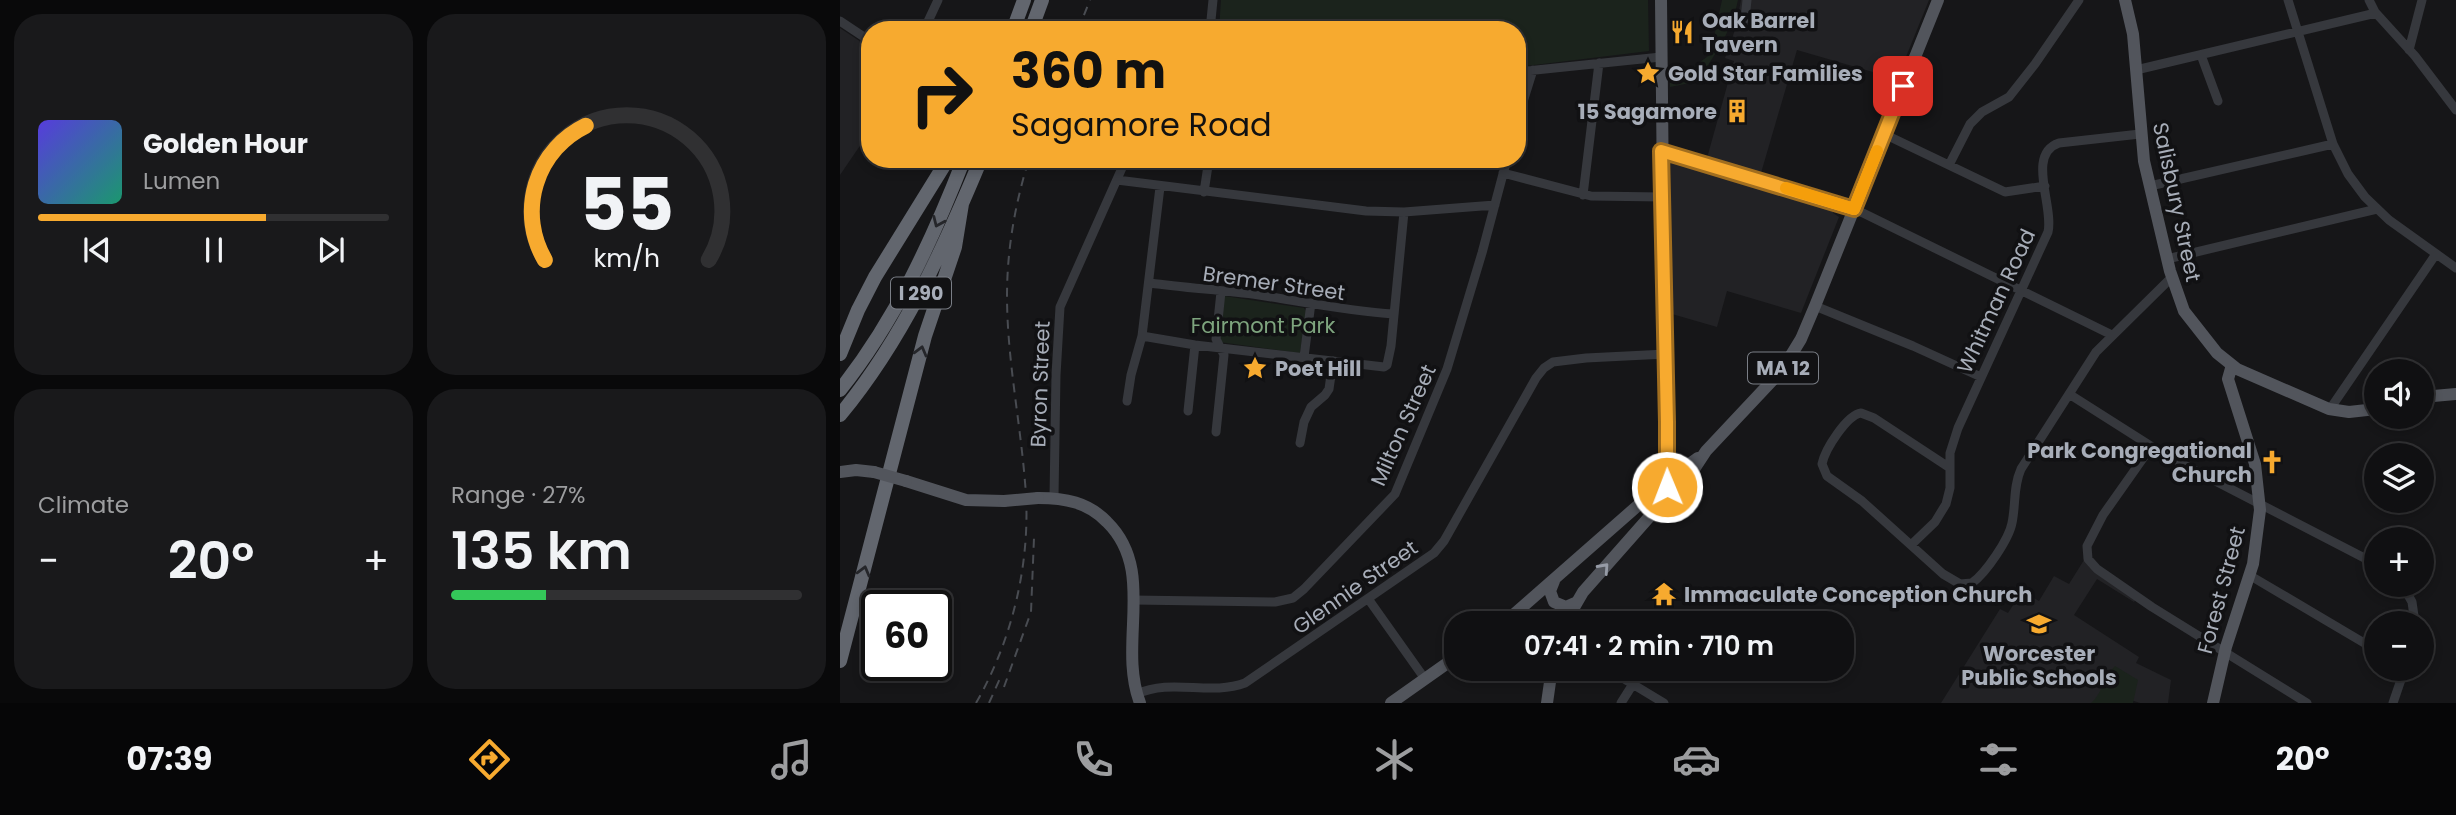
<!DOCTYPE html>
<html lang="en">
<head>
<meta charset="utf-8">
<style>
  body { margin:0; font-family:Poppins,sans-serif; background:#19191b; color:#f1f3f6; height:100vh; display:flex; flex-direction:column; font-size:26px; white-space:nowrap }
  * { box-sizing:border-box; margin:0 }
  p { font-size:23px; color:#9c9d9f }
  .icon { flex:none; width:38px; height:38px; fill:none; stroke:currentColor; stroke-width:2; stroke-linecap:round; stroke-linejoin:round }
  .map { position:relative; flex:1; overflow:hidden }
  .panel { display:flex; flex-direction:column; gap:14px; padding:14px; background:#09090a; width:840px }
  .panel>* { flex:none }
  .guide { position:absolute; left:21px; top:21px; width:665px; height:147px; border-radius:28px; box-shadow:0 4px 10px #0003,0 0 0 2px #303032; background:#f7aa2f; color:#111; overflow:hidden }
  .tools { position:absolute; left:1524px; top:359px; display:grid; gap:14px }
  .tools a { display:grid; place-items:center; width:70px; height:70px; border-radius:50%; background:#101012; box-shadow:0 4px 10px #0003,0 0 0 2px #303032; font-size:35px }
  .speed { position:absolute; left:21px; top:590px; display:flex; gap:14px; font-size:35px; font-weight:700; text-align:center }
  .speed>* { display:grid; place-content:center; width:91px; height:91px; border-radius:50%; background:#101012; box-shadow:0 4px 10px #0003,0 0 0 2px #303032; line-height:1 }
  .speed .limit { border:4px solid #111; border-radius:10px; background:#fff; color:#111 }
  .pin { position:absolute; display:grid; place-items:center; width:60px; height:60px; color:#fff; margin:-30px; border-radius:14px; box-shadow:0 4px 10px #0006 }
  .me { position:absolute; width:77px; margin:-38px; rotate:359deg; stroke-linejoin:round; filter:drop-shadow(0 0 5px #0008) }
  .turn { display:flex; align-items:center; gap:24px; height:147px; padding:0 35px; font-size:32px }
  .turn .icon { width:91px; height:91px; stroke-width:2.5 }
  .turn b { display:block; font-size:49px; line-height:60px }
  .big { font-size:52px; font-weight:600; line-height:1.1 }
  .panel .card { flex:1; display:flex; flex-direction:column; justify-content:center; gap:10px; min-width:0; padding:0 24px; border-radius:28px; background:#19191b }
  .panel .dial { align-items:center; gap:0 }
  .dial svg { height:182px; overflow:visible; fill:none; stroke:#303032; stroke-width:7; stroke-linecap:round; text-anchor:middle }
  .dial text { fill:#f1f3f6; stroke:none }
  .song { display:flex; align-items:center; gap:21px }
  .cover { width:84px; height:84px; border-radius:10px; background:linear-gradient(135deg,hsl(250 70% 55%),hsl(160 70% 35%)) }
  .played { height:7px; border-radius:4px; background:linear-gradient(90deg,#f7aa2f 65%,#303032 65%) }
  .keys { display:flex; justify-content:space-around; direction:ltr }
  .heat { display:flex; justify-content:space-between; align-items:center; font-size:38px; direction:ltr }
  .charge { height:10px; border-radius:5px; background:linear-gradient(90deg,#34c759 27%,#303032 0) }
  .panel .tiles { flex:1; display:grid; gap:14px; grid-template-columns:repeat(2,1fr) }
  .trip { position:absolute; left:604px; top:611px; width:410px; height:70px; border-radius:28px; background:#101012; box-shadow:0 4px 10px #0003,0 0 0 2px #303032; font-weight:600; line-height:70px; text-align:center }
  .tabs { display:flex; height:112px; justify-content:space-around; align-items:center; background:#060607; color:#9c9d9f }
  .tabs .icon { width:49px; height:49px }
  .tabs .active { color:#f7aa2f }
  .tabs b { font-size:32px; color:#f1f3f6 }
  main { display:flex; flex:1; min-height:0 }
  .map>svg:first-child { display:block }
  .built { fill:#222225 }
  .green { fill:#1b231c }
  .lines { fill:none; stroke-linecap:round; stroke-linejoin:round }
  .minor { stroke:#36383d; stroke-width:9 }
  .major { stroke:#52555c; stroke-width:12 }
  .highway { stroke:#62666e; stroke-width:14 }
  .rail { stroke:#494c52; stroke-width:2; stroke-dasharray:9 7; stroke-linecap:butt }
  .major-bridge { stroke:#52555c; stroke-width:12 }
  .oneway { stroke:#25262a }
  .oneway2 { stroke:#969ba6 }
  .route-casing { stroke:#a16e1f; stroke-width:18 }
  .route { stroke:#f7aa2f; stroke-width:12 }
  .slow { stroke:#f59e0b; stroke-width:12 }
  .labels { text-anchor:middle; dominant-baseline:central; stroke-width:7; stroke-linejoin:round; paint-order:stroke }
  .shield { fill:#111113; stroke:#7a7e86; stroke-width:2 }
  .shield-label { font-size:19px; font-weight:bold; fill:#a7adb8 }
  .poi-label { font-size:21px; font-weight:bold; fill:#a7adb8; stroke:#111113; text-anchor:start }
  .street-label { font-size:21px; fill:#a7adb8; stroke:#111113 }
  .park-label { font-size:21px; fill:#7ea47e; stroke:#111113 }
</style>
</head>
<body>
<main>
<section class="panel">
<div class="tiles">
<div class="card">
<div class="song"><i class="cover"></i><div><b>Golden Hour</b><p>Lumen</p></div></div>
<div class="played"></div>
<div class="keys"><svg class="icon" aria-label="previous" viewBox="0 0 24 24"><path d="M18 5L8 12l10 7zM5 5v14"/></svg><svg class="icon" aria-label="pause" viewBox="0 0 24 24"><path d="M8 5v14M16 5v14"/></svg><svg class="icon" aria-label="next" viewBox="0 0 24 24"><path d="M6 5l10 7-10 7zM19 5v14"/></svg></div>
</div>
<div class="card dial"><svg viewBox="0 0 100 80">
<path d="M14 69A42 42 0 1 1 86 69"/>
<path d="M14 69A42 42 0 0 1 32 10" stroke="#f7aa2f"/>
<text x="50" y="56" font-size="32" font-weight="700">55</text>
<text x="50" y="72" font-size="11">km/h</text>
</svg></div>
<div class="card"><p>Climate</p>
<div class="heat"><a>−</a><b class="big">20°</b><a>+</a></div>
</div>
<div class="card"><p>Range · 27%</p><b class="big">135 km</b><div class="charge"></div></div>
</div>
</section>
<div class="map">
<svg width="1616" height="703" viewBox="0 0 1616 703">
  <rect width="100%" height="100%" fill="#161618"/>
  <path class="built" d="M 901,0 L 1089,0 L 1057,79 L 957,50 L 921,173 L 867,158 L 894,61 L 885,58 L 896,27 Z
    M 0,28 L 30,48 L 30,131 L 0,175 Z
    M 830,160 L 994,208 L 993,213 L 999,217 L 961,313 L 887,291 L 877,327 L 832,314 Z
    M 1244,560 L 1298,596 L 1294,602 L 1257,579 L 1234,615 L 1299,657 L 1296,663 L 1331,680 L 1328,703 L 1300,703 L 1288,699 L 1286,703 L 1101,703 L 1160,609 L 1168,613 L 1182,591 L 1199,601 L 1214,576 L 1229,584 Z"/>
  <path class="green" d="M 381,0 L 808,0 L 809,51 L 677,67 L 677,30 L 379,30 Z
    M 882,0 L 898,0 C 892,30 874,59 855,82 L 830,87 L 830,80 L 845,73 L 871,54 L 867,54 L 873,41 Z
    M 384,296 L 464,308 L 466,311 L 460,353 L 379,342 Z
    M 1275,666 L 1298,680 L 1293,703 L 1251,703 C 1263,693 1263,677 1275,666 Z"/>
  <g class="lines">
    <path class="minor" d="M 1448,0 L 1493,144 L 1508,174 L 1525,197 L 1549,220 L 1616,268
      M 1529,0 L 1535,12 L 1575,56 L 1616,110
      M 905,19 L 907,0
      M 0,21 L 30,41
      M 84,30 L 98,0
      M 370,30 L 373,0
      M 1569,50 L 1582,0
      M 1361,55 L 1378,101
      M 1296,70 L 1536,13
      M 677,72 L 821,57
      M 677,121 L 693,70
      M 1044,134 L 1165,192 L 1205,186
      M 821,151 L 1023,213 L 1272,335
      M 1109,165 L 1130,124 L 1142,112 L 1169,97 L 1195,64 L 1239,0
      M 663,173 L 751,196 L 822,197
      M 277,180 L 526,211 L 564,212 L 655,205
      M 1310,186 L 1493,144
      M 364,192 L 369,159
      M 743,195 L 759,63
      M 1327,259 L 1537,209
      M 310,283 C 346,288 382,290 419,295 C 464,302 508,311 554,314
      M 975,306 L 1073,346 L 1141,377
      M 302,336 L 355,345 L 544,367 L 547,365 L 551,346 L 564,212
      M 464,357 L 471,303
      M 1229,394 L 1325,455 L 1536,564
      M 287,401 L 291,375 L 302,336 L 320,187
      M 1490,409 L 1596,254
      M 348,411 L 355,345
      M 376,432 L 384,355 L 376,339 L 381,292
      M 460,443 L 464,422 L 471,407 L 485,395 L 489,389 L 493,361
      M 1311,447 L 1263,515 L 1247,546 L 1248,559 L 1257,569 L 1312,607 L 1467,703
      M 1110,468 L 1034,418 L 1021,413 C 1007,415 985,449 982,464 L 987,476 L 1022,501 L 1103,574 L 1120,584 L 1132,583 C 1146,573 1169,539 1172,523 C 1176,504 1173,487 1181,469 L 1256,352 L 1332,277
      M 214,497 L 216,375 L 220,307 L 286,159
      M 1071,545 L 1095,522 L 1106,504 L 1110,488 L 1110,453 L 1118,428 L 1208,232 C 1214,206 1186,154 1219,143 L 1300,134
      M 1409,575 L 1536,650
      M 1562,584 L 1572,602 L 1575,623
      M 293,600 L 435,602 L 453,598 L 464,589 L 555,494 L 607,369 L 642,253 L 667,159
      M 529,600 L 585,679
      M 766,668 L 824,703
      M 297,694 C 331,678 370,696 405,683 L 594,553 L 604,541 L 696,378 L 704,368 L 713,362 L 746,358 L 826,354
      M 781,703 L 793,684
      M 1553,703 L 1565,668"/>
    <path class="major" d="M 1285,0 L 1293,34 L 1304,161 L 1330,271 L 1344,311 L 1377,353 L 1397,369 L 1489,409 L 1509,412 L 1536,409
      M 1582,397 L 1616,394
      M 0,472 L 16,470 L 34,472
      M 66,481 L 126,500 L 164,501
      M 803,496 L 825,456
      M 198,498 C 225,498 248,502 267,522 C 317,571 277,643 300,703
      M 824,503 L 845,483 L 866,451 L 942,370 L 961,339 L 975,306 L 1098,0
      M 714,581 L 710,591 L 714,602 L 726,607 L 735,603
      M 671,617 L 686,618 L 696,623
      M 664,623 L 827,480 L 858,458
      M 725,623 L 743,592 L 818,507 L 826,491 L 821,0
      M 551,703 L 616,657
      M 707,703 L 712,668
      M 1373,703 L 1386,647 L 1413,564 L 1420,510 L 1415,464 L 1388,379 L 1392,365"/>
    <path class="highway" d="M 173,30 L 184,0
      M 191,30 L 202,0
      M 0,354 L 18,310 L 35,277 L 108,159
      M 0,390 C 55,321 92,241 124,159
      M 0,415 C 63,339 103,250 141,159
      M 0,661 L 85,336 L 115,247 L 122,204"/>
    <path class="rail" d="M 238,30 L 250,0
      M 164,687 L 191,612 L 194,538
      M 136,703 C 174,637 192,557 185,482 C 180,420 167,358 167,296 C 167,249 175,204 189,159
      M 149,703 L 162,674"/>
    <path class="major-bridge" d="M 34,472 L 66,481
      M 164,501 L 198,498"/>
  </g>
  <defs><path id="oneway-chevron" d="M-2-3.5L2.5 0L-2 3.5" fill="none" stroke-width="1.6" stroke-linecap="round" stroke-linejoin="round" transform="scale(1.75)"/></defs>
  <g class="oneway">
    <use href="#oneway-chevron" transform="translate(98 222) rotate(114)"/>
    <use href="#oneway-chevron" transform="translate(81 351) rotate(-75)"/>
    <use href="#oneway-chevron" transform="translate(24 571) rotate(-75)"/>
  </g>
  <use class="oneway2" href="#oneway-chevron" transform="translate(764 568) rotate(-48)"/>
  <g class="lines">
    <g class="route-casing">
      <path id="route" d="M 827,487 L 827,422 L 821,151 L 1014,209 L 1063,86"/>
    </g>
    <use href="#route" class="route"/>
    <path class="slow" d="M 946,188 L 1014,209 L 1037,151"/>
  </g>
  <defs>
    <g id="restaurant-bare" transform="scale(1.89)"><path d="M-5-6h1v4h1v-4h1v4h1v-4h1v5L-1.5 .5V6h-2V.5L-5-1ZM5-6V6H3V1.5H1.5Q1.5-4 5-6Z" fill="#f7aa2f" stroke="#111113" stroke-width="2.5" paint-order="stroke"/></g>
    <g id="sight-bare" transform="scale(1.89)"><path d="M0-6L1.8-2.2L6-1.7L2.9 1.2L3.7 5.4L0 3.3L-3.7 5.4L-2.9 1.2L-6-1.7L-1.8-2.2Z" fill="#f7aa2f" stroke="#111113" stroke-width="2.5" paint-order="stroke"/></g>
    <g id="building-bare" transform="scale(1.89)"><path d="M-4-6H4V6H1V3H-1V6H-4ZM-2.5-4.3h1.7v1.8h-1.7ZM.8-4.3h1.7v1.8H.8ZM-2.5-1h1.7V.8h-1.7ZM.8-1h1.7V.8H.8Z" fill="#f7aa2f" stroke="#111113" stroke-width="2.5" paint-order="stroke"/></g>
    <g id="church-bare" transform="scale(1.89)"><path d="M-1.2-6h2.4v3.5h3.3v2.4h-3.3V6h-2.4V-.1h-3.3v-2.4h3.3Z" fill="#f7aa2f" stroke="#111113" stroke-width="2.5" paint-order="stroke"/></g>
    <g id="temple-bare" transform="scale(1.89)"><path d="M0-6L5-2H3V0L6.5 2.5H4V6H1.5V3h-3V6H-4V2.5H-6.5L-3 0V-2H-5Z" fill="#f7aa2f" stroke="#111113" stroke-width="2.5" paint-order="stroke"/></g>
    <g id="school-bare" transform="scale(1.89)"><path d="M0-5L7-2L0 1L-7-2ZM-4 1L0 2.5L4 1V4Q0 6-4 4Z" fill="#f7aa2f" stroke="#111113" stroke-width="2.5" paint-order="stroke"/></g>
  </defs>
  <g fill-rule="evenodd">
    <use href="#restaurant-bare" x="842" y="32"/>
    <use href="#sight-bare" x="808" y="73"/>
    <use href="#building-bare" x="897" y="111"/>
    <use href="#sight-bare" x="415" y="368"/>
    <use href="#church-bare" x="1432" y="462"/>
    <use href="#temple-bare" x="824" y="594"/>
    <use href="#school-bare" x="1199" y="624"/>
  </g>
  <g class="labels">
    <g class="shield">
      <rect x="51" y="277.5" width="60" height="31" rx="5"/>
      <rect x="908" y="352.5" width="70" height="31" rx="5"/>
    </g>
    <g class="shield-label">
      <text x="81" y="293">I 290</text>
      <text x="943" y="368">MA 12</text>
    </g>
    <g class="poi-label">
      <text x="862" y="20">Oak Barrel<tspan x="862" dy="24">Tavern</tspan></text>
      <text x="828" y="73">Gold Star Families</text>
      <text x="877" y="111" text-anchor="end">15 Sagamore</text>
      <text x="435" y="368">Poet Hill</text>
      <text x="1412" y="450" text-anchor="end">Park Congregational<tspan x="1412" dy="24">Church</tspan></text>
      <text x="844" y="594">Immaculate Conception Church</text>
      <text x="1199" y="653" text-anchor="middle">Worcester<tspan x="1199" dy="24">Public Schools</tspan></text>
    </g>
    <g class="street-label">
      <text transform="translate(1337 202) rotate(78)">Salisbury Street</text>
      <text transform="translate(434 283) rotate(8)">Bremer Street</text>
      <text transform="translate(1156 301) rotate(-65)">Whitman Road</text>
      <text transform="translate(200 384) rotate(-88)">Byron Street</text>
      <text transform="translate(563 425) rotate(-66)">Milton Street</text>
      <text transform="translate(515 587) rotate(-35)">Glennie Street</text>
      <text transform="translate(1381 590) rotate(-75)">Forest Street</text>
    </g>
    <g class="park-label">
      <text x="423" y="325">Fairmont Park</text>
    </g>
  </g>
</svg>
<div class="tools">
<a><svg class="icon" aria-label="sound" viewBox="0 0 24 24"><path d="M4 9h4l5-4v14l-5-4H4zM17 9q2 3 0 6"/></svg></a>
<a><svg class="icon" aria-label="layers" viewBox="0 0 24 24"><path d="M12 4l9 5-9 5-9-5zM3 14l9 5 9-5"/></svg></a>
<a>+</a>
<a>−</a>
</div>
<div class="speed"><div class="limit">60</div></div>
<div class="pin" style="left:1063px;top:86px;background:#d93025"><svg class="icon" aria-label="arrive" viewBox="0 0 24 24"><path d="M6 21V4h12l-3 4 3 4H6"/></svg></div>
<svg class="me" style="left:827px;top:487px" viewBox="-20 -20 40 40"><circle r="17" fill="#f7aa2f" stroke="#fff" stroke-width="3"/><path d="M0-11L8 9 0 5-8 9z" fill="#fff"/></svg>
<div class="trip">07:41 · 2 min · 710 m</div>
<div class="guide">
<div class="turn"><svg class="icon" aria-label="right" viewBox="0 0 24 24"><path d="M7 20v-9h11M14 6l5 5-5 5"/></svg><div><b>360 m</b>Sagamore Road</div></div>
</div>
</div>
</main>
<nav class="tabs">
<b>07:39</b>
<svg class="icon active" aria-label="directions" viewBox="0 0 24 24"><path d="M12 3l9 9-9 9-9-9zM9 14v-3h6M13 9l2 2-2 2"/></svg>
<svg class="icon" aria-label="music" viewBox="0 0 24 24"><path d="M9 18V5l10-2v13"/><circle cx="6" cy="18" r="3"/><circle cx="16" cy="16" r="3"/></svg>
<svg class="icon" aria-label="phone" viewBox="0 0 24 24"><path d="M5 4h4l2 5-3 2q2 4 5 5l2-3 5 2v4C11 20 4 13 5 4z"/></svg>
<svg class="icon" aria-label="climate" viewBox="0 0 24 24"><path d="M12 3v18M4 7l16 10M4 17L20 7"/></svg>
<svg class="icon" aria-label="car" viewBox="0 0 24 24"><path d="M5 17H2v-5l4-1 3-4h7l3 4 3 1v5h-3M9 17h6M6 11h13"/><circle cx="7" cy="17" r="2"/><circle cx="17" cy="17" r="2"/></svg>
<svg class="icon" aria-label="filters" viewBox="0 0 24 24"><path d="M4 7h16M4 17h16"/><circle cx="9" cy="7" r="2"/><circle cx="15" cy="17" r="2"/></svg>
<b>20°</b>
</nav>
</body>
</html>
